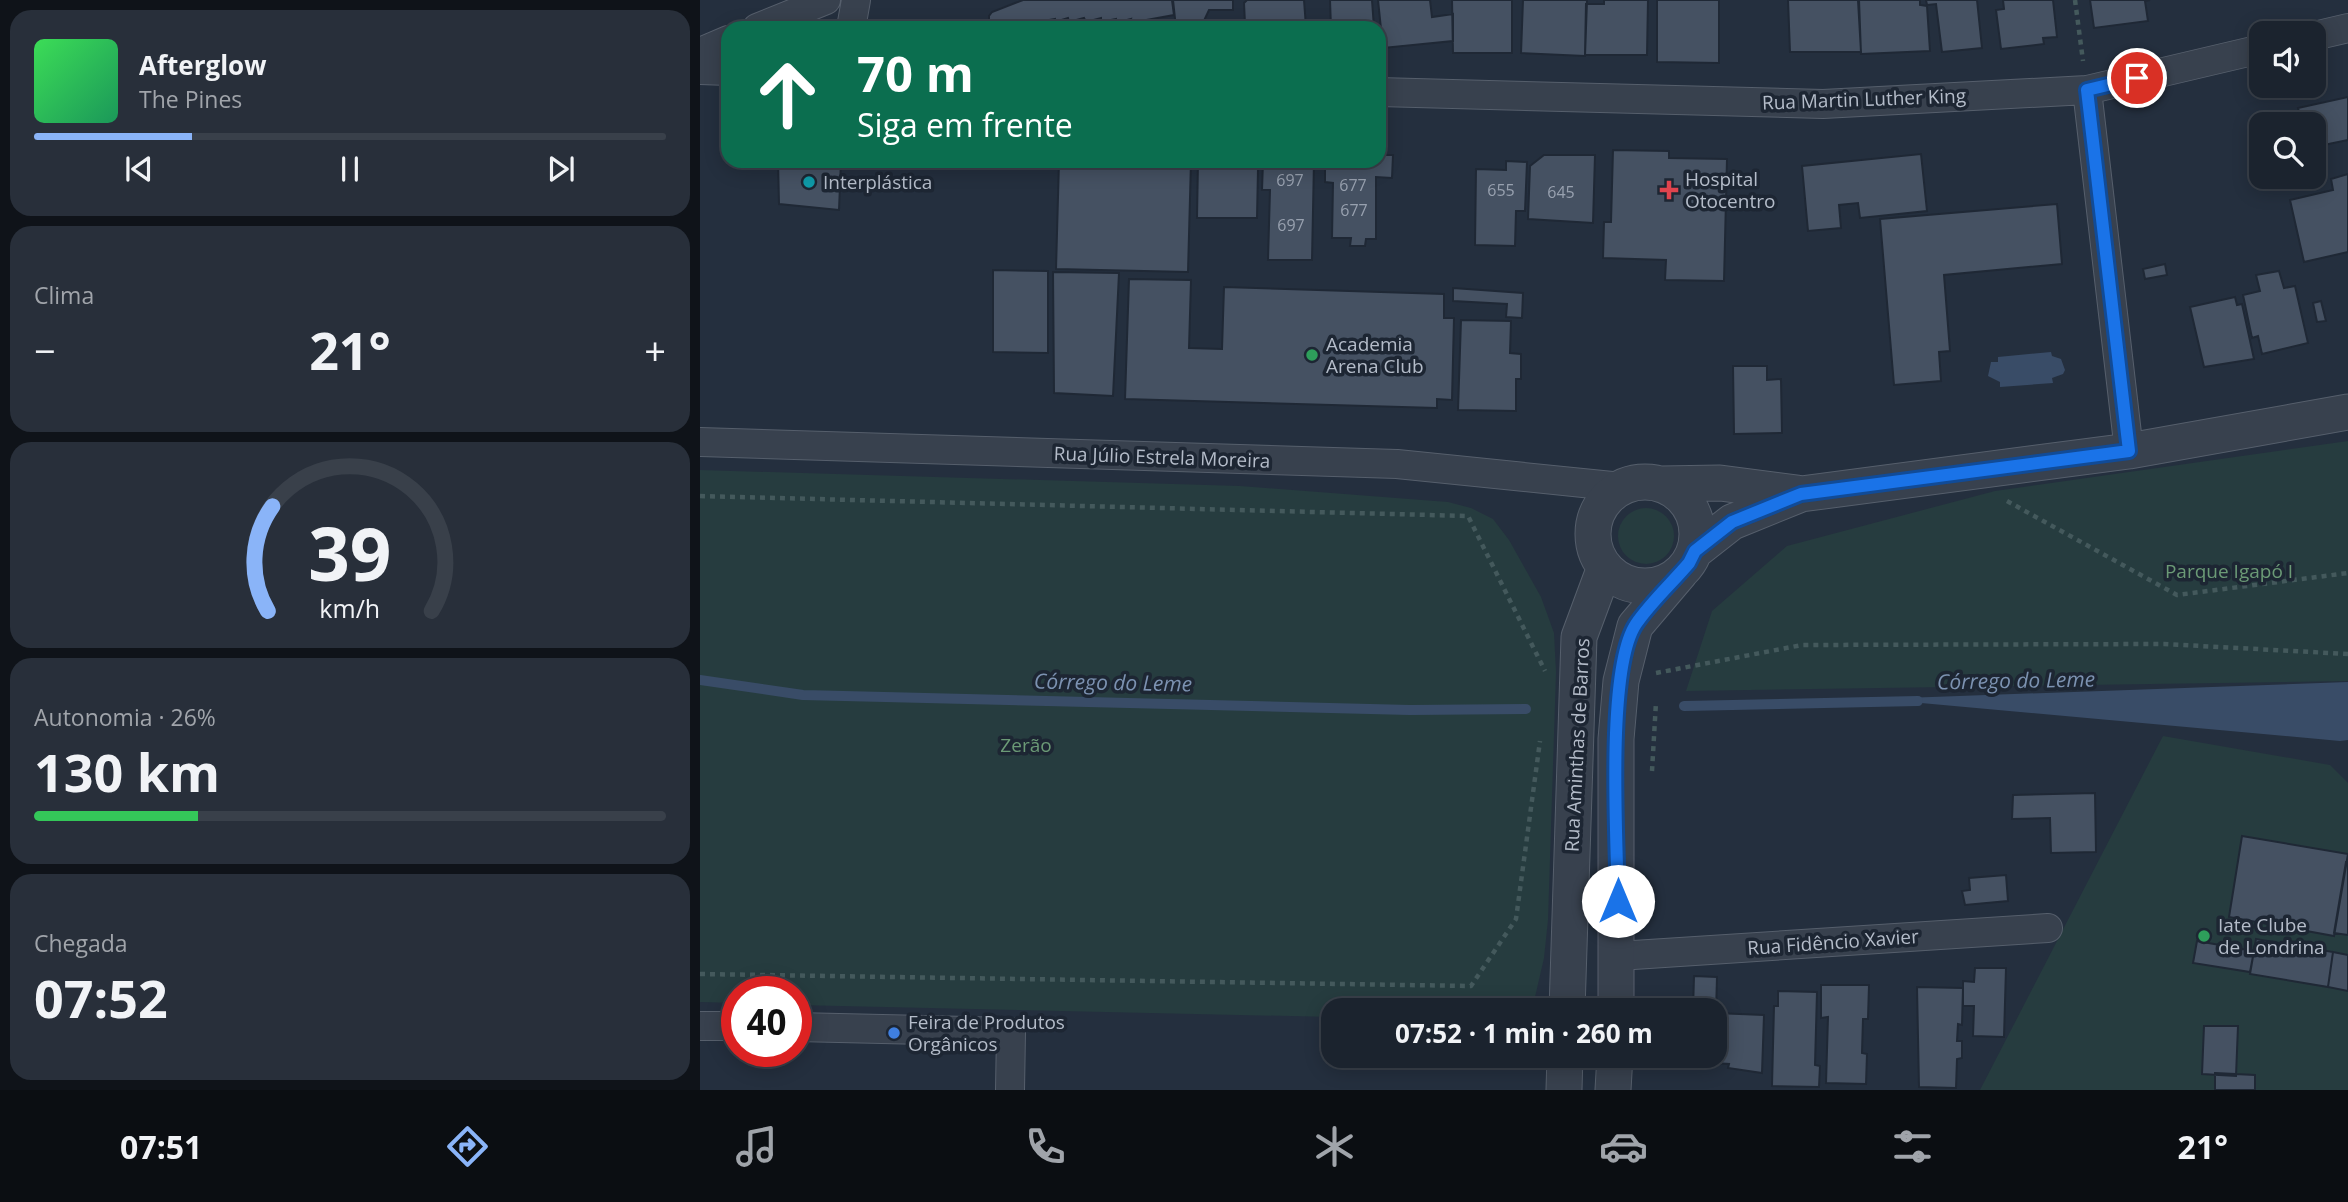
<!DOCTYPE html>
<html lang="pt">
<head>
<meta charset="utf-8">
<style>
  body { margin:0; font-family:"Open Sans",sans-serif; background:#282f3a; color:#f1f3f6; height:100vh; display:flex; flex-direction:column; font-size:26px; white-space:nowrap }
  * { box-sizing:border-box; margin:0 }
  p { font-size:23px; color:#a0a4aa }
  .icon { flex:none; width:38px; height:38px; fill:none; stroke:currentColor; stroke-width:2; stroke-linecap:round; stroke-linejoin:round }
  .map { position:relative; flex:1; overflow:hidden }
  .drawer { display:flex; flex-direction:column; gap:10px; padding:10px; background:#0f1319; width:700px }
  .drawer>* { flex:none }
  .top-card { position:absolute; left:21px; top:21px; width:665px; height:147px; border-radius:21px; box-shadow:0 4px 18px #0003,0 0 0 2px #39404a; background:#0b6e4f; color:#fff; overflow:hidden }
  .buttons { position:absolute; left:1549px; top:21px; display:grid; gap:14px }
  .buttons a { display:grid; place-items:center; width:77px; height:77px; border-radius:14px; background:#1b232e; box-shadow:0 4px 18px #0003,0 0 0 2px #39404a; font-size:35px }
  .speed { position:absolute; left:21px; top:976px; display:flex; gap:14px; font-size:35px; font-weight:700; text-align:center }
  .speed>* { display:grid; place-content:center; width:91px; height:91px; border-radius:50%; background:#1b232e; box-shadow:0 4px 18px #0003,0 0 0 2px #39404a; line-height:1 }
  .speed .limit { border:10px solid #d22; background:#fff; color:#111 }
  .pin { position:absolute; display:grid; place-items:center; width:60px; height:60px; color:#fff; margin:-30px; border:4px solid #fff; border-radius:50%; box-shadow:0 2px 7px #0007 }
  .me { position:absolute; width:77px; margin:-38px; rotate:0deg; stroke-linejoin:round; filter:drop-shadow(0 0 5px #0008) }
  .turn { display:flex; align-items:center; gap:24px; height:147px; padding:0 21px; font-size:32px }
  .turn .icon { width:91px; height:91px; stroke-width:2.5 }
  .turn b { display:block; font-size:49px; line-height:60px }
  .big { font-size:52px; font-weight:700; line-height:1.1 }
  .drawer .card { flex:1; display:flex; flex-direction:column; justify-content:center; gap:10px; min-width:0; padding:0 24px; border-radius:21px; background:#282f3a }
  .drawer .dial { align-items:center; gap:0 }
  .dial svg { height:182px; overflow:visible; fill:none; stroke:#39404a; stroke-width:7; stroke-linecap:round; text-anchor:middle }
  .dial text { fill:#f1f3f6; stroke:none }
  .song { display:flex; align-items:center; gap:21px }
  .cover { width:84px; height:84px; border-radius:10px; background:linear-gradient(135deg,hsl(130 70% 55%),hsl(150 70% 35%)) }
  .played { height:7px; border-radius:4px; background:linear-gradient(90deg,#8ab4f8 25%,#39404a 25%) }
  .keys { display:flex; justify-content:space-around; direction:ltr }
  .heat { display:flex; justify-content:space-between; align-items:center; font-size:38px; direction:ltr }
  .charge { height:10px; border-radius:5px; background:linear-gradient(90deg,#34c759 26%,#39404a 0) }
  .trip { position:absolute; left:621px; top:998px; width:406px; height:70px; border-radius:21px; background:#1b232e; box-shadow:0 4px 18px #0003,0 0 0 2px #39404a; font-weight:700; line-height:70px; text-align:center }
  .tab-bar { display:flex; height:112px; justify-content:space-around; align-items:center; background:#0b0e12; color:#a0a4aa }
  .tab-bar .icon { width:49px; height:49px }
  .tab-bar .selected { color:#8ab4f8 }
  .tab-bar b { font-size:32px; color:#f1f3f6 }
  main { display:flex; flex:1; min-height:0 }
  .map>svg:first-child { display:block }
  .green { fill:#263c3f }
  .water { fill:#394c67 }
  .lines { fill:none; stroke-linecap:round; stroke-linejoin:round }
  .stream { stroke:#394c67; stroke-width:10 }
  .building { fill:#455162; stroke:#1f2835; stroke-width:2 }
  .minor-casing { stroke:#565f6c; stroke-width:30 }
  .tertiary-casing { stroke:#565f6c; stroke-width:37 }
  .path { stroke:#44595c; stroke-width:4.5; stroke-dasharray:5 5; stroke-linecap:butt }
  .minor { stroke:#38414e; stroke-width:28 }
  .tertiary { stroke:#38414e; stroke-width:35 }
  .route-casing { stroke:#114b97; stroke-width:18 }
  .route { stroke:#1a73e8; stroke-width:12 }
  .culture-dot { fill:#0f9aa8; stroke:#1d2633; stroke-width:2.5 }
  .health-dot { fill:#e0444e; stroke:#1d2633; stroke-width:2.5 }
  .leisure-dot { fill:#2e9e5b; stroke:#1d2633; stroke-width:2.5 }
  .shop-dot { fill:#3f7fe0; stroke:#1d2633; stroke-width:2.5 }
  .labels { text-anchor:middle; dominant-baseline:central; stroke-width:7; stroke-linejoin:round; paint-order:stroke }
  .number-label { font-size:16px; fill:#98a1af }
  .street-label { font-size:19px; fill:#b4bcc9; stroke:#1d2633 }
  .poi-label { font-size:19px; fill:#b4bcc9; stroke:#1d2633; text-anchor:start }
  .park-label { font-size:19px; fill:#6b9a76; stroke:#1d2633 }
  .water-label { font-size:21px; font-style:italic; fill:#7c92b1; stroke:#1d2633 }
</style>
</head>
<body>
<main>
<section class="drawer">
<div class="card">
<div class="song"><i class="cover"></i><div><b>Afterglow</b><p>The Pines</p></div></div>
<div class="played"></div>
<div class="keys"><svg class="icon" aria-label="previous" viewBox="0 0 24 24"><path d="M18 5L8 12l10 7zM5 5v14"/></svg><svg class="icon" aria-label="pause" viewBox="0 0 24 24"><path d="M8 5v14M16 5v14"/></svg><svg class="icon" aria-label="next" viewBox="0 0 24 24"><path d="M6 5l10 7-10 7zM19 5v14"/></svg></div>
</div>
<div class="card"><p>Clima</p>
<div class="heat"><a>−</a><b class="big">21°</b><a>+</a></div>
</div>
<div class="card dial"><svg viewBox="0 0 100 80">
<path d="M14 69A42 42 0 1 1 86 69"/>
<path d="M14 69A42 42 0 0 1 16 23" stroke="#8ab4f8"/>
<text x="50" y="56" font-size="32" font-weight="700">39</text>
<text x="50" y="72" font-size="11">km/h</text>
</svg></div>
<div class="card"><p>Autonomia · 26%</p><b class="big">130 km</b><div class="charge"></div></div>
<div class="card"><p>Chegada</p><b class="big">07:52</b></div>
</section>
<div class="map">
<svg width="1648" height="1090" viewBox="0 0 1648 1090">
  <rect width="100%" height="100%" fill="#242f3e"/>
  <path class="green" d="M 1648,441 L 1648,681 L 986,691 L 1012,611 L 1087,546 L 1295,491 Z
    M 0,470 L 540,486 L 748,502 L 771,508 L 793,519 L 809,540 L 841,597 L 854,633 L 856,672 L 848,920 L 844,958 L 832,1010 L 634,1010 L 633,1017 L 96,1005 L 96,992 L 37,992 L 37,1003 L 0,1002 Z
    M918 536a28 28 0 1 1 56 0a28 28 0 1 1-56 0Z
    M 1463,736 L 1630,765 L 1648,783 L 1648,1090 L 1280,1090 Z"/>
  <path class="water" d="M 1351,352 L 1352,356 L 1361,359 L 1365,370 L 1363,374 L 1352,378 L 1353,383 L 1300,387 L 1300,382 L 1288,376 L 1291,362 L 1298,362 L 1298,357 Z
    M 1648,682 L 1648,740 L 1640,741 L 1177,699 Z"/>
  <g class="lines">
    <path class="stream" d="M 0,680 L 103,695 L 710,710 L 826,709
      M 984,706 L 1218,701"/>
  </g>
  <path class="building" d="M 323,0 L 472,0 L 474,15 L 430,23 L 431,19 L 416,23 L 416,19 L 401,22 L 401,18 L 386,22 L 384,18 L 369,22 L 368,18 L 355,22 L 355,19 L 343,21 L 343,28 L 289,26 L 289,16 L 292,12 Z
    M 473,0 L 533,0 L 533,10 L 509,10 L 502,25 L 476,28 Z
    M 547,0 L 604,0 L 606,27 L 579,28 L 578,22 L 545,24 L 544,3 Z
    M 630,0 L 672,0 L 674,28 L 631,28 Z
    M 678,0 L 730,0 L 732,17 L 753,14 L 753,41 L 683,48 Z
    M 752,0 L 812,0 L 812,53 L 753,53 Z
    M 823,0 L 887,0 L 885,56 L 821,53 Z
    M 904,0 L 948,0 L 947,55 L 885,55 L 886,4 L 904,4 Z
    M 957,0 L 1019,0 L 1019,63 L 957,62 Z
    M 1088,0 L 1158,0 L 1161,52 L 1090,52 Z
    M 1159,0 L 1220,0 L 1220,5 L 1227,6 L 1230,51 L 1161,54 Z
    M 1226,0 L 1277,0 L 1282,48 L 1242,52 L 1236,4 L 1227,5 Z
    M 1303,0 L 1353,0 L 1357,37 L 1343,38 L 1344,44 L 1301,49 L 1296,10 L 1304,9 Z
    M 1390,0 L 1450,0 L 1445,1 L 1448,21 L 1394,28 Z
    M 1648,97 L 1648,140 L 1614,147 L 1614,124 L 1602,124 L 1598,108 Z
    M 913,150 L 969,151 L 969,158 L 1027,159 L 1024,281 L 965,280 L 966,260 L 903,258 L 904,222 L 911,222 Z
    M 1221,154 L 1227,211 L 1160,218 L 1158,203 L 1139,205 L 1141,228 L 1108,231 L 1102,166 Z
    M 679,155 L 693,155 L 692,178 L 676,177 L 676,239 L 666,239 L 665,246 L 650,246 L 651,238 L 632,238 L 633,183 L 625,182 L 625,161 L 679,161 Z
    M 844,155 L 895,155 L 893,223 L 828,219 L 830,166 Z
    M 78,161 L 141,161 L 139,210 L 79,204 Z
    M 359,161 L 491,161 L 488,272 L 356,269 Z
    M 498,161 L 529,161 L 529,168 L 558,169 L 557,218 L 497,218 Z
    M 563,161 L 614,161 L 612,260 L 568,260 L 570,190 L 562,190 Z
    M 806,161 L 827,162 L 825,211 L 816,211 L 815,246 L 775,245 L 776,169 L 806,170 Z
    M 1648,174 L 1648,252 L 1604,262 L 1590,200 L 1633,190 L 1631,179 Z
    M 1357,204 L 1362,264 L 1244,275 L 1250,351 L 1239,352 L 1241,381 L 1194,385 L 1180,219 Z
    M 1465,264 L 1467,275 L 1445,279 L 1443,269 Z
    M 293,270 L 348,271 L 348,353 L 293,352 Z
    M 1579,271 L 1584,288 L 1595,286 L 1608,343 L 1562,354 L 1558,336 L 1552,338 L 1543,295 L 1560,291 L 1556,275 Z
    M 353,272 L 419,273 L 413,396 L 354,393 Z
    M 429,279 L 491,280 L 489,348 L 522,349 L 524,287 L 744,294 L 744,318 L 754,318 L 752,400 L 737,399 L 737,408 L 425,399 Z
    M 753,288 L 823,293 L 822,318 L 806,317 L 807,304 L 753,301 Z
    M 1535,297 L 1537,305 L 1542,304 L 1554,359 L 1504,367 L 1490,307 Z
    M 1621,301 L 1626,321 L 1617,322 L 1613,303 Z
    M 761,320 L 811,321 L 810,353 L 821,354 L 821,379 L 816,379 L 816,411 L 758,410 Z
    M 1033,366 L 1067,366 L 1067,380 L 1081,379 L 1082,433 L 1034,434 Z
    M 1395,793 L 1396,852 L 1351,853 L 1350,818 L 1312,819 L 1313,795 Z
    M 1542,836 L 1648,854 L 1634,936 L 1529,917 Z
    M 1646,862 L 1648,862 L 1648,935 L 1634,933 Z
    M 1306,875 L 1308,901 L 1265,905 L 1262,891 L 1270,890 L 1269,878 Z
    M 1556,939 L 1633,952 L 1628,987 L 1550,974 Z
    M 1497,941 L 1554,951 L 1550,972 L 1493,963 Z
    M 1633,952 L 1648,955 L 1648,991 L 1628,987 Z
    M 1275,968 L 1306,968 L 1304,1037 L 1273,1036 L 1274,1006 L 1263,1006 L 1263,981 L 1274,982 Z
    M 994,976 L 1017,977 L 1016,1013 L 1015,1010 L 993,1010 Z
    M 1121,985 L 1169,985 L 1168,1019 L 1163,1019 L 1162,1053 L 1167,1054 L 1166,1084 L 1126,1083 L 1128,1017 L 1121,1018 Z
    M 1217,987 L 1263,988 L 1262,1025 L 1258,1024 L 1257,1041 L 1262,1041 L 1262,1058 L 1257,1059 L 1256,1088 L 1219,1087 Z
    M 1078,991 L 1117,992 L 1115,1065 L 1120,1066 L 1119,1087 L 1072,1086 L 1074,1006 L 1078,1006 Z
    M 1015,1013 L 1064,1015 L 1062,1073 L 1028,1068 L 1029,1064 L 995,1062 L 995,1055 L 1015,1055 Z
    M 1504,1026 L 1538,1026 L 1536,1076 L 1502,1074 Z
    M 1515,1073 L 1555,1075 L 1555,1090 L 1515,1090 Z"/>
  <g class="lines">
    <g class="minor-casing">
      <path id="minor" d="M 57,28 L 126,0
        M 151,28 L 156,0
        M 1614,36 L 1648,28
        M 0,52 L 28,40
        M 0,70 L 28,71
        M 1387,90 L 1429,451
        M 679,92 L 1123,104 L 1387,90 L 1561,49
        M 0,442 L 697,464 L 922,487
        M 918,956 L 1348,928
        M 0,1026 L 37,1026
        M 96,1027 L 311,1032 L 310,1090"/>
    </g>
    <g class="tertiary-casing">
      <path id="tertiary" d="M893 534a52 52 0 1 1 104 0a52 52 0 1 1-104 0Z
        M 961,484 L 1020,483 L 1097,493
        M 995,551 L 1032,522 L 1101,494 L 1429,451 L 1648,412
        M 867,1010 L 879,637 L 905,567
        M 916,1010 L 916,739 L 921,681 L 935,626 L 980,573
        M 864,1090 L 865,1055
        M 913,1090 L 915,1055"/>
    </g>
    <path class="path" d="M 1375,0 L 1383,61
      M 0,496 L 768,516 L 845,671
      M 1307,501 L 1477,595 L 1648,573
      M 956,673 L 1102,645 L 1464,644 L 1648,654
      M 952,771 L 956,702
      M 0,974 L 771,986 L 816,919 L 840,741"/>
    <use href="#minor" class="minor"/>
    <use href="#tertiary" class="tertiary"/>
  </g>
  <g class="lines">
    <g class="route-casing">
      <path id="route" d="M 918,901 C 917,842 906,669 936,624 C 951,602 972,583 989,563 L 995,551 L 1032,522 L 1101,494 L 1429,451 L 1387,90 L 1437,78"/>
    </g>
    <use href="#route" class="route"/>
  </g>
  <circle class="culture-dot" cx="109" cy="182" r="7"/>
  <path class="health-dot" d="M965.5 179.5h7v7h7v7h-7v7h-7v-7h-7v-7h7z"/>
  <g class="leisure-dot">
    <circle cx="612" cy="355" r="7"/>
    <circle cx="1504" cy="936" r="7"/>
  </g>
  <circle class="shop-dot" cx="194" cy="1033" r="7"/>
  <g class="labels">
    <g class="number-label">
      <text x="590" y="180">697</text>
      <text x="653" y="185">677</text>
      <text x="801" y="190">655</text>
      <text x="861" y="192">645</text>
      <text x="654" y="210">677</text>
      <text x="591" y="225">697</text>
    </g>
    <g class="street-label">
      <text transform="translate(1164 99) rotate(-2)">Rua Martin Luther King</text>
      <text transform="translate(462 457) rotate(2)">Rua Júlio Estrela Moreira</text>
      <text transform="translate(877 745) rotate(-87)">Rua Aminthas de Barros</text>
      <text transform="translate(1133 942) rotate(-4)">Rua Fidêncio Xavier</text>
    </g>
    <g class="poi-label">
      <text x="985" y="179">Hospital<tspan x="985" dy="22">Otocentro</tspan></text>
      <text x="123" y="182">Interplástica</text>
      <text x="626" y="344">Academia<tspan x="626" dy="22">Arena Club</tspan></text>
      <text x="1518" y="925">Iate Clube<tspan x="1518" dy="22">de Londrina</tspan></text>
      <text x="208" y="1022">Feira de Produtos<tspan x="208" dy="22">Orgânicos</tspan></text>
    </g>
    <g class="park-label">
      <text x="1529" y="571">Parque Igapó I</text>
      <text x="326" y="745">Zerão</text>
    </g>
    <g class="water-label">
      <text transform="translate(1316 680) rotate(-1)">Córrego do Leme</text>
      <text transform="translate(413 682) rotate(1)">Córrego do Leme</text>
    </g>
  </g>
</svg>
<div class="buttons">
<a><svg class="icon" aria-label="sound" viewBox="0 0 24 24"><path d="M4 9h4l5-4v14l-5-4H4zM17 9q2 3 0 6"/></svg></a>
<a><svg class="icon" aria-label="search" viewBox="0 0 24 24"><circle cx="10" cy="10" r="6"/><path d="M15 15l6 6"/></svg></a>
</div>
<div class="speed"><div class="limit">40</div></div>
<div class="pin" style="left:1437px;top:78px;background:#d93025"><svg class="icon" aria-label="arrive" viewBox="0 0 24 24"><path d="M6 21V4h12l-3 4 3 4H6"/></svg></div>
<svg class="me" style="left:918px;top:901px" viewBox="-20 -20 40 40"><circle r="19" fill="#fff"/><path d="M0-13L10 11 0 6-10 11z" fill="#1a73e8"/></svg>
<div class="trip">07:52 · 1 min · 260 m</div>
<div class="top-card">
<div class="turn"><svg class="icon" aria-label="ahead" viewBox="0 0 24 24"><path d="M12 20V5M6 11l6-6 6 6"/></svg><div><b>70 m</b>Siga em frente</div></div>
</div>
</div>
</main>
<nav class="tab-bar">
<b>07:51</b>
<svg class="icon selected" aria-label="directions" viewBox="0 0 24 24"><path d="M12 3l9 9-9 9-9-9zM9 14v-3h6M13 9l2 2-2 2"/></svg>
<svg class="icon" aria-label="music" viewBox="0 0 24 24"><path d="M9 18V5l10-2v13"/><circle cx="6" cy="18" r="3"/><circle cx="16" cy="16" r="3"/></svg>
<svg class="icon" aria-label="phone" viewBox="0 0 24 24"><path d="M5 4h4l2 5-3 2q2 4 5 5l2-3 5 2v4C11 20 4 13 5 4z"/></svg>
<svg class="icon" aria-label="climate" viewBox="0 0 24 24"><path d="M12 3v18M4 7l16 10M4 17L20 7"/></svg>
<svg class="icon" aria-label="car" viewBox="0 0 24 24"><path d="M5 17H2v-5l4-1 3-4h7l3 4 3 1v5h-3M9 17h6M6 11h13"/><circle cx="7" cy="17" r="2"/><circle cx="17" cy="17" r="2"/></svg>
<svg class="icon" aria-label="filters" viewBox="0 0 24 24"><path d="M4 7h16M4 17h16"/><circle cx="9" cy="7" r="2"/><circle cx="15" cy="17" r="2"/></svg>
<b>21°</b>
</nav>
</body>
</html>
